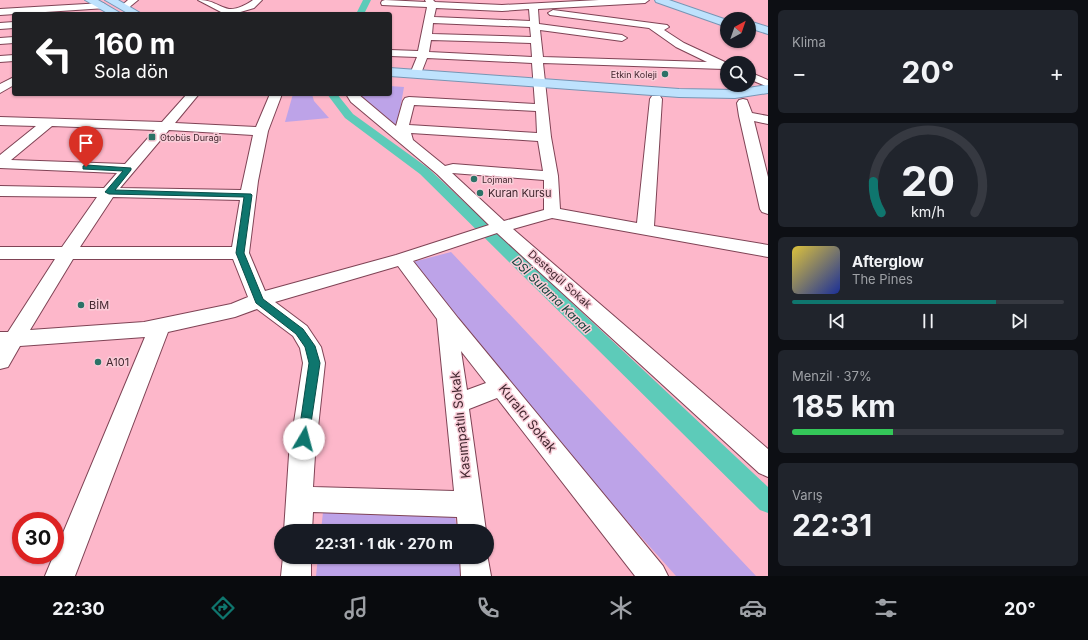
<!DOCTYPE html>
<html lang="tr">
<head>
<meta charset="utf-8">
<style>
  body { margin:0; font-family:Inter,sans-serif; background:#20242c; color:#f1f3f6; height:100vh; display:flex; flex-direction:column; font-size:15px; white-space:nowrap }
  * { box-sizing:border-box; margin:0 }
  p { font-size:13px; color:#9ea1a6 }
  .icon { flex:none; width:22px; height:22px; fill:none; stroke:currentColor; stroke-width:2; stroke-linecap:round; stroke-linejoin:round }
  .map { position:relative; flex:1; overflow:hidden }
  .drawer { display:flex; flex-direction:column; gap:10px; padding:10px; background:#0d0f14; width:320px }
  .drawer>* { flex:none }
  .banner { position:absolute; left:12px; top:12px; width:380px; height:84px; border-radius:4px; box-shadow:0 1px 3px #0004; background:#202124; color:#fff; overflow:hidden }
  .needle { width:26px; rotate:40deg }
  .tools { position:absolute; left:720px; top:12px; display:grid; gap:8px }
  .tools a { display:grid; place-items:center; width:36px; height:36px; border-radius:50%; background:#171b24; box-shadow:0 1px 3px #0004; font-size:20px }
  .speed { position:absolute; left:12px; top:512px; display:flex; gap:8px; font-size:20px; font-weight:700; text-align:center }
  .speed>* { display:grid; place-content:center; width:52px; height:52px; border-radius:50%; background:#171b24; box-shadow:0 1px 3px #0004; line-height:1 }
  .speed .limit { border:6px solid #d22; background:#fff; color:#111 }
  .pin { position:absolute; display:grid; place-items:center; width:34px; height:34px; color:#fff; margin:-41px -17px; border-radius:50% 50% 50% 0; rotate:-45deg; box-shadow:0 0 4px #0007 }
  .pin .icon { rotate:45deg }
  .me { position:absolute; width:44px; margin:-22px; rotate:8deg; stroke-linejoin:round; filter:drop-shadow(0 0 3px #0008) }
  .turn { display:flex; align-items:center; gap:14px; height:84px; padding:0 16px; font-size:18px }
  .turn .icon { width:52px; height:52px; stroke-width:2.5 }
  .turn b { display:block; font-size:28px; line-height:34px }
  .big { font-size:30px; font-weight:700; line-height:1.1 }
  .drawer .widget { flex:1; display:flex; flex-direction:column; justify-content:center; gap:6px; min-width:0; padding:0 14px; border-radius:6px; background:#20242c }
  .drawer .dial { align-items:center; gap:0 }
  .dial svg { height:104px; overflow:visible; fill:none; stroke:#363941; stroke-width:7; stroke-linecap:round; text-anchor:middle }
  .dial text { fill:#f1f3f6; stroke:none }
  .song { display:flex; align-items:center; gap:12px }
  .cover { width:48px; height:48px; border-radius:6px; background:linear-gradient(135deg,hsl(50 70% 55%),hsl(230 70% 35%)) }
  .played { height:4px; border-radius:2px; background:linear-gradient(90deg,#0f766e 75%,#363941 75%) }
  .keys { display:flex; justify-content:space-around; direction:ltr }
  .heat { display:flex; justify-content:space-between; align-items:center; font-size:22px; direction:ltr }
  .charge { height:6px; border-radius:3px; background:linear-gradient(90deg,#34c759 37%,#363941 0) }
  .trip { position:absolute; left:274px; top:524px; width:220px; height:40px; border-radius:20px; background:#171b24; box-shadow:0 1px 3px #0004; font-weight:700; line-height:40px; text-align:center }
  .tab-bar { display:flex; height:64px; justify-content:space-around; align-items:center; background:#090b0e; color:#9ea1a6 }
  .tab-bar .icon { width:28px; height:28px }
  .tab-bar .current { color:#0f766e }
  .tab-bar b { font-size:18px; color:#f1f3f6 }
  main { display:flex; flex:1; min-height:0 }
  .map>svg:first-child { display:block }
  .green { fill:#bda3e8 }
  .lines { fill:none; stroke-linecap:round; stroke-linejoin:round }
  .canal { fill:#5dcbb9; fill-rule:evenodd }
  .minor-casing { stroke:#7f4355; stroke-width:2 }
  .major-casing { stroke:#7795b4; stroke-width:2 }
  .minor { fill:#fff; fill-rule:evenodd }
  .major { fill:#bee2fd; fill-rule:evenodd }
  .route { fill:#0f766e; stroke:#0a4d48 }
  .poi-dot { fill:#2c7267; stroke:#f9cdd8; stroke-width:1.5 }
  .labels { text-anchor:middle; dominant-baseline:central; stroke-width:3; stroke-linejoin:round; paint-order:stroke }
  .far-poi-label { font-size:9px; fill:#432830; stroke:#f9cdd8; text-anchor:start }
  .poi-label { font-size:11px; fill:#432830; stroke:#f9cdd8; text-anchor:start }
  .street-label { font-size:11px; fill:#432830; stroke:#f9cdd8 }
  .water-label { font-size:12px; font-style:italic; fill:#13453d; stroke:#f9cdd8 }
  .near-street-label { font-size:13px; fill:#432830; stroke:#f9cdd8 }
</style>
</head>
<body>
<main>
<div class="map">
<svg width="768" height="576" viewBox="0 0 768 576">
  <rect width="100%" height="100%" fill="#fdb7ca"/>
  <path class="green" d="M 390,86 L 404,87 L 397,127 L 356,94 L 390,94 Z
    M 293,94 L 312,94 L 314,101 L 329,118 L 285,122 Z
    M 451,252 L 756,576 L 676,576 L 541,425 L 409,263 Z
    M 454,508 L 457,531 L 321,531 L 323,512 Z
    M 318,557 L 460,557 L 462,576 L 316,576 Z"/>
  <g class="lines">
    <path class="canal" d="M 363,0 L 371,0 L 364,14 L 356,14 Z
      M 327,94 L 337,94 L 353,114 L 428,168 L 768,487 L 768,513 L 760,510 L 420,174 L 345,118 Z"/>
    <g class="minor-casing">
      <path id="minor" d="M 128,0 L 138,0 L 127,9 L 121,9 L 120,7 Z
        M 198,0 C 214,0 216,6 229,9 C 236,10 248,4 253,0 L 262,0 L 254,8 L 237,13 L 238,14 L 218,14 L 221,12 Z
        M 385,0 L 426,2 L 425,0 L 433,0 L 435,2 L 502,5 L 599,0 L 649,0 L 645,3 L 538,9 L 539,24 L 622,35 L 627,38 L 622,41 L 540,30 L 543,57 L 707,62 L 676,47 L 649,28 L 550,15 L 548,13 L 553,10 L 667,25 L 669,27 L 664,30 L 684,43 L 727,63 L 727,69 L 724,69 L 543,63 L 551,137 L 558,176 L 560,209 L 637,223 L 650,99 L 652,96 L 660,96 L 662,99 L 654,226 L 768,245 L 768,257 L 552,218 L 513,229 L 768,449 L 768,477 L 759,473 L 497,233 L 413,261 L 458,318 L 663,566 L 668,576 L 635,576 L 497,398 L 469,409 L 486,531 L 458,531 L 457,517 L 313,512 L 312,531 L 284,531 L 289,455 L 303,363 L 300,348 L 293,336 L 257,309 L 235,317 L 168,332 L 75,576 L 45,576 L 145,337 L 20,346 L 8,367 L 0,369 L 0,332 L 8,332 L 55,259 L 0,259 L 0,247 L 62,247 L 97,197 L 0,196 L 0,186 L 104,188 L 117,173 L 0,168 L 0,155 L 36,126 L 0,125 L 0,117 L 162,122 L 187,94 L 199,94 L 175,123 L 256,127 L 270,94 L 282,94 L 268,131 L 258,181 L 249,253 L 265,291 L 396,255 L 489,225 L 437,174 L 351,102 L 346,94 L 358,94 L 396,126 L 403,101 L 405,98 L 409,97 L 535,104 L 532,63 L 427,58 L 420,76 L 412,76 L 410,74 L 417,57 L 390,56 L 390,50 L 418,51 L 427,7 L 382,5 L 381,3 L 382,1 ZM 436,8 L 502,11 L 529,9 L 530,21 L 434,17 ZM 433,23 L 530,27 L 531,37 L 432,34 ZM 431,40 L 531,43 L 532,57 L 429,52 ZM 414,105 L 536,111 L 537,133 L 409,125 ZM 52,126 L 155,130 L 125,164 L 11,160 ZM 169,130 L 253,135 L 241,190 L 120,188 ZM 411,133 L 538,141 L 543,171 L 453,164 L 445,166 L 413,140 ZM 452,173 L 544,180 L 544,210 L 504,221 ZM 113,197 L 240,200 L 232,247 L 80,247 ZM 73,259 L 233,259 L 248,297 L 231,304 L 144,322 L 30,330 ZM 398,266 L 437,319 L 454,491 L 313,487 L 315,455 L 325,363 L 321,347 L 307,326 L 275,302 ZM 461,351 L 486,383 L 467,390 Z
        M 103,3 L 107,6 L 106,8 L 0,15 L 0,9 Z
        M 14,22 L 14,28 L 0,29 L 0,23 Z
        M 14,37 L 14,43 L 0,44 L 0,38 Z
        M 14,55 L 14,61 L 0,62 L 0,56 Z
        M 749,72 L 768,80 L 768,87 L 749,79 Z
        M 14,77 L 14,85 L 0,93 L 0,84 Z
        M 743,99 L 747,100 L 752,113 L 768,116 L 768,124 L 754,121 L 768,177 L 768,214 L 762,212 L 760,209 L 739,116 L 737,103 L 739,100 Z
        M 487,554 L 491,576 L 461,576 L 460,557 L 487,557 Z
        M 283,557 L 311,557 L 311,576 L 281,576 Z"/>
    </g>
    <g class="major-casing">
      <path id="major" d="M 85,0 L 98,0 L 122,14 L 109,14 Z
        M 105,0 L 118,0 L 142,14 L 129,14 Z
        M 655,0 L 669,0 L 727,20 L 727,27 L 656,2 Z
        M 749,21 L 768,27 L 768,34 L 749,28 Z
        M 390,68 L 679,89 L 735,90 L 768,85 L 768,93 L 735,98 L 679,97 L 390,76 Z"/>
    </g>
    <use href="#minor" class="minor"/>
    <use href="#major" class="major"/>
  </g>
  <path class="route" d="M 86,165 L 131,168 L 131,170 L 115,190 L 251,194 L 252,195 L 244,253 L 263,299 L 303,329 L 315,346 L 320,363 L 308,443 L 304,445 L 300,443 L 298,439 L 309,363 L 305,347 L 296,334 L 256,303 L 236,253 L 244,197 L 109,194 L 105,192 L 123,171 L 83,169 L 83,166 Z"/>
  <g class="poi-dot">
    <circle cx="665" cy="74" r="4"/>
    <rect x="148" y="133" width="8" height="8" rx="2"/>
    <circle cx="474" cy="179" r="4"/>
    <circle cx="480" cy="193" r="4"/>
    <circle cx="81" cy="305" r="4"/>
    <circle cx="98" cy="362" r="4"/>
  </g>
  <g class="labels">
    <g class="far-poi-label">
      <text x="657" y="74" text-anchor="end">Etkin Koleji</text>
      <text x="160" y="137">Otobüs Durağı</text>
      <text x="482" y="179">Lojman</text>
    </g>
    <g class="poi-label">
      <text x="488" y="193">Kuran Kursu</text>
      <text x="89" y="305">BİM</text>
      <text x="106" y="362">A101</text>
    </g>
    <g class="street-label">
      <text transform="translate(560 279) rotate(42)">Destegül Sokak</text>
    </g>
    <g class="water-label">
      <text transform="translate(552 295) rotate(44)">DSİ Sulama Kanalı</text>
    </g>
    <g class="near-street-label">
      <text transform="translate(528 418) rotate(51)">Kuralcı Sokak</text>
      <text transform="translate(460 425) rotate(-96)">Kasımpatılı Sokak</text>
    </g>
  </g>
</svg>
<div class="tools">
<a><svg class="needle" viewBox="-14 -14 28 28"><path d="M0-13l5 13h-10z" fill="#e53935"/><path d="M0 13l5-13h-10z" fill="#9ea1a6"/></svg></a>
<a><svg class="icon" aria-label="search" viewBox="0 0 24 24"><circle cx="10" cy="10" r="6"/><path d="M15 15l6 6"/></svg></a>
</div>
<div class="speed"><div class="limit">30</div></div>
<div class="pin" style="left:86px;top:167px;background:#d93025"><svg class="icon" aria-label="arrive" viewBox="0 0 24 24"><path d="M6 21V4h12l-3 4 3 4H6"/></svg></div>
<svg class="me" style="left:304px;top:439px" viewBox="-20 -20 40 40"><circle r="19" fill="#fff"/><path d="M0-13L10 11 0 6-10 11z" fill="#0f766e"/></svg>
<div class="trip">22:31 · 1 dk · 270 m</div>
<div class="banner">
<div class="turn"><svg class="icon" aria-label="left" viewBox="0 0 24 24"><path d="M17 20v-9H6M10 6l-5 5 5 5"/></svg><div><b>160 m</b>Sola dön</div></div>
</div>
</div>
<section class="drawer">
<div class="widget"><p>Klima</p>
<div class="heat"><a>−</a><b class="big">20°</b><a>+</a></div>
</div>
<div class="widget dial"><svg viewBox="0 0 100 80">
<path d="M14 69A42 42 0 1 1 86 69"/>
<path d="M14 69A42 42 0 0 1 8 45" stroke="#0f766e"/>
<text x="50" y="56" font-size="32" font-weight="700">20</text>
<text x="50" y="72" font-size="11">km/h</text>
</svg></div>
<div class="widget">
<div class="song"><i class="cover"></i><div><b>Afterglow</b><p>The Pines</p></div></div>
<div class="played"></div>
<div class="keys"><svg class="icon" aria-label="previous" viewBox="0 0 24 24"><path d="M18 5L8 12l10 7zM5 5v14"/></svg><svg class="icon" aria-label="pause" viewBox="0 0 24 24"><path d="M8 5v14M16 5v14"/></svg><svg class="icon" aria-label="next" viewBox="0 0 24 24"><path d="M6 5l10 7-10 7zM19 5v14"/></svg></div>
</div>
<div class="widget"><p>Menzil · 37%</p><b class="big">185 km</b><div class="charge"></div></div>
<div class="widget"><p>Varış</p><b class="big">22:31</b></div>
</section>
</main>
<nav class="tab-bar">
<b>22:30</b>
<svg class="icon current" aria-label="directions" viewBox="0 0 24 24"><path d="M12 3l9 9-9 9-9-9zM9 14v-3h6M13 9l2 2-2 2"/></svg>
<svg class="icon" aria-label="music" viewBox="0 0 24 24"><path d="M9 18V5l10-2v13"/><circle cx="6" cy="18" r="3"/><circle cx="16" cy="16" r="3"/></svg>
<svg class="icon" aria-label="phone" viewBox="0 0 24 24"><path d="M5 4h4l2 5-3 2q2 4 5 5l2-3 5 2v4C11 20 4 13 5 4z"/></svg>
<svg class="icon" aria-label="climate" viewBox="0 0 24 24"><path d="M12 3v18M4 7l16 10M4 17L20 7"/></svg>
<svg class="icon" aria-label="car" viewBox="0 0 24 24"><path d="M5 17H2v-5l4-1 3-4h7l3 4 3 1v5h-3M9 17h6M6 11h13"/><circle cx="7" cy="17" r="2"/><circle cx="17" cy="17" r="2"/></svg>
<svg class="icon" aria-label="filters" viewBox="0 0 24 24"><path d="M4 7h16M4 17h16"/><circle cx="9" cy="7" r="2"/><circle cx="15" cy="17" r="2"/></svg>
<b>20°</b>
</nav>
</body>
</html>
